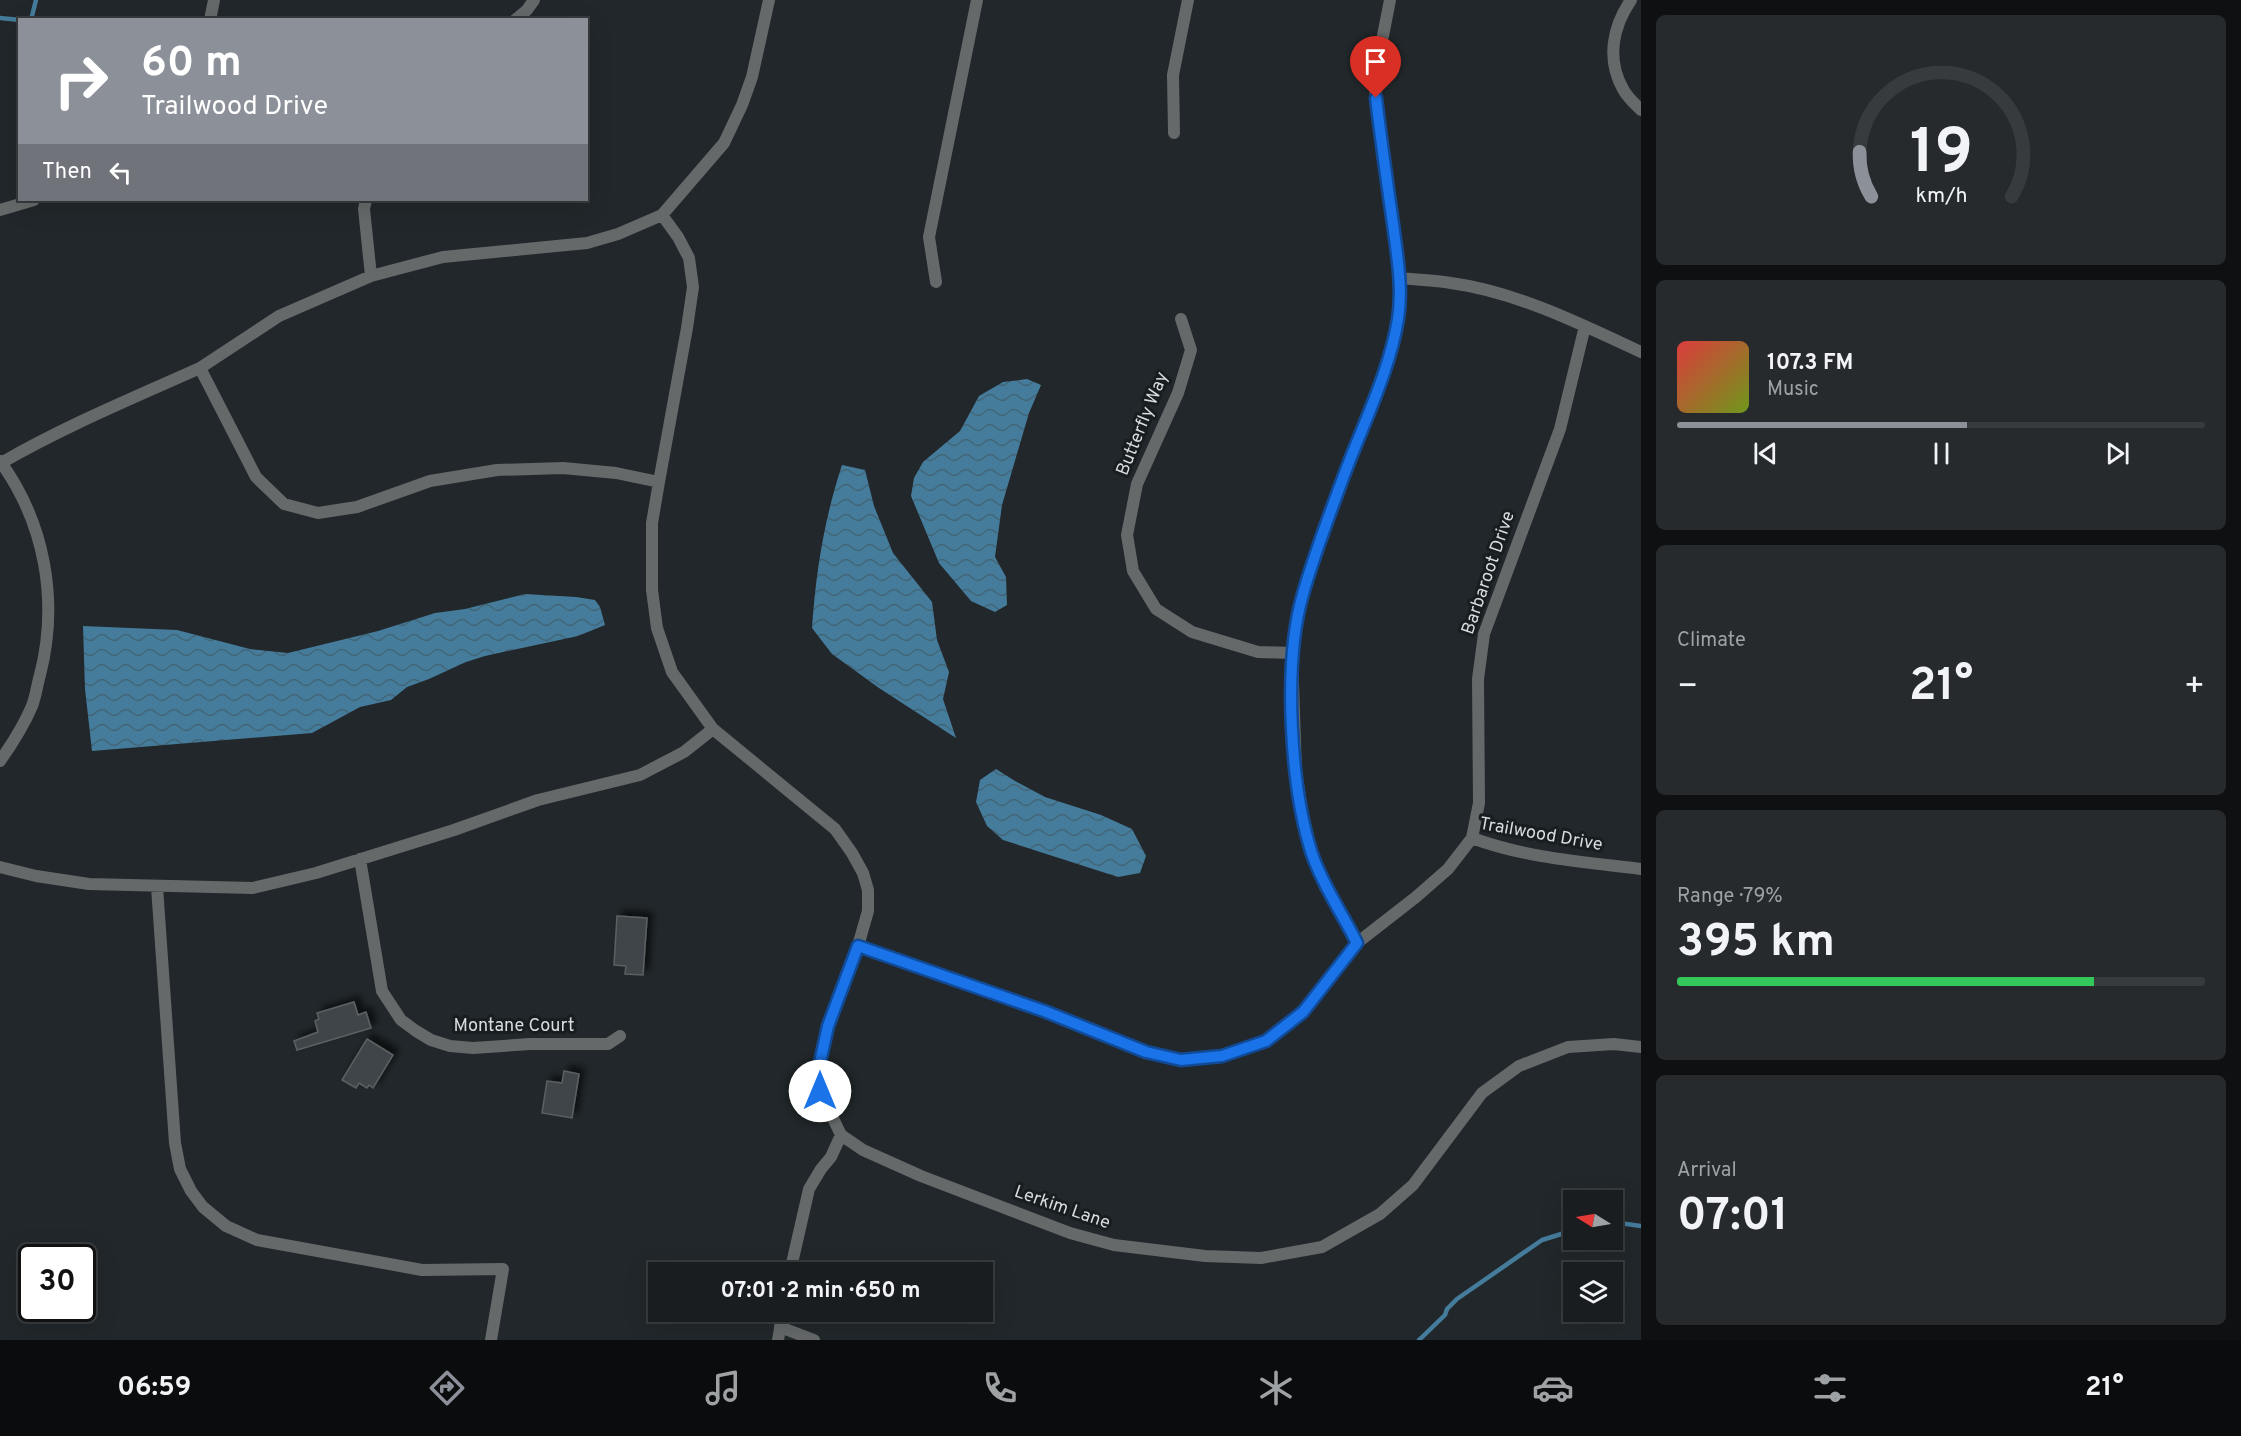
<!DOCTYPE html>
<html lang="en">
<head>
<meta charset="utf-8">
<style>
  body { margin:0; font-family:Overpass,sans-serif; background:#262a2d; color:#f1f3f6; height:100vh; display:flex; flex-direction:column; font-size:22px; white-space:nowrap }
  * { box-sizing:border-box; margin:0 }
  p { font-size:20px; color:#9fa2a5 }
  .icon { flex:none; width:33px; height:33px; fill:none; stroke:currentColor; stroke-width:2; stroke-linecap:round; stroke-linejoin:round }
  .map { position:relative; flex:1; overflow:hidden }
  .details { display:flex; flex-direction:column; gap:15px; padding:15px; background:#0e1012; width:600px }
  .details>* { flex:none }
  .hud { position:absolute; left:18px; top:18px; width:570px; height:183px; border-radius:0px; box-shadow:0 6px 24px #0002,0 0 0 2px #373b3e; background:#8c9099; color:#fff; overflow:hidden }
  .needle { width:39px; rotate:281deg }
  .buttons { position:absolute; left:1563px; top:1190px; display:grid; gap:12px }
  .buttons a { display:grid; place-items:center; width:60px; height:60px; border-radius:0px; background:#191d20; box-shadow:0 6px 24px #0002,0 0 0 2px #373b3e; font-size:30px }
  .speed { position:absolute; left:18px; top:1244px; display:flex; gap:12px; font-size:30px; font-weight:700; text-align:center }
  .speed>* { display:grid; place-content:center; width:78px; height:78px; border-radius:50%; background:#191d20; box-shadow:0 6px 24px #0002,0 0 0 2px #373b3e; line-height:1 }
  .speed .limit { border:3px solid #111; border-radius:9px; background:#fff; color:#111 }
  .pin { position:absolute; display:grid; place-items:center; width:51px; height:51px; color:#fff; margin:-62px -26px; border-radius:50% 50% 50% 0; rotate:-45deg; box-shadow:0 0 6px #0007 }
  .pin .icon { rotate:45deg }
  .me { position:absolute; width:66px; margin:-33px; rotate:0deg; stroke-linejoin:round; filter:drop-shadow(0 0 4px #0008) }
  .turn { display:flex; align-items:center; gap:21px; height:126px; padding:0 24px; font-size:27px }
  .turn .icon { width:78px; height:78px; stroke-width:2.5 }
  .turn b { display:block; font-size:42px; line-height:51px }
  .then { display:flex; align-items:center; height:57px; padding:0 24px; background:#0003; gap:12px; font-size:22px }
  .big { font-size:45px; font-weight:700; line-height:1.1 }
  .details .widget { flex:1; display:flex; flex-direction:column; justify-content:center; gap:9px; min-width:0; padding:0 21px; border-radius:9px; background:#262a2d }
  .details .dial { align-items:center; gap:0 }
  .dial svg { height:156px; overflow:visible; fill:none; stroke:#373b3e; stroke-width:7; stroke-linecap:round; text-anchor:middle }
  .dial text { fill:#f1f3f6; stroke:none }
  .song { display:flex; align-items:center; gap:18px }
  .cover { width:72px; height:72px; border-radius:9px; background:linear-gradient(135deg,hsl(0 70% 55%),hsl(80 70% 35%)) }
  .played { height:6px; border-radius:3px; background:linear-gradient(90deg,#8c9099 55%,#373b3e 55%) }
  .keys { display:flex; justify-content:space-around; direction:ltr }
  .heat { display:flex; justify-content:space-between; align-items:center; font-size:33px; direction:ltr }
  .charge { height:9px; border-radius:4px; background:linear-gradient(90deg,#34c759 79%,#373b3e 0) }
  .trip { position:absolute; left:648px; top:1262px; width:345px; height:60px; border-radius:0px; background:#191d20; box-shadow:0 6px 24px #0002,0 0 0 2px #373b3e; font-weight:700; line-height:60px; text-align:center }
  .tabs { display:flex; height:96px; justify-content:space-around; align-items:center; background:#0a0c0d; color:#9fa2a5 }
  .tabs .icon { width:42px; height:42px }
  .tabs .current { color:#8c9099 }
  .tabs b { font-size:27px; color:#f1f3f6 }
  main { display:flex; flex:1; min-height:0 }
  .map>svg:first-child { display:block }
  .water { fill:url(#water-waves) }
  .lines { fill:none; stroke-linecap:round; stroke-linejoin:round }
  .stream { stroke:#457c9b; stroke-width:4.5 }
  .building { fill:#3f4548; stroke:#5b6164; stroke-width:1.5; filter:url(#shadow) }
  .minor { stroke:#66696a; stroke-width:12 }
  .route-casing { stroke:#114b97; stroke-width:15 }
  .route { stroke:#1a73e8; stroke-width:10 }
  .labels { text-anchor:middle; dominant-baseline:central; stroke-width:6; stroke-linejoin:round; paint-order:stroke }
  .street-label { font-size:18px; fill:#d8dcde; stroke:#181d20 }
</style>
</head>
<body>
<main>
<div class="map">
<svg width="1641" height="1340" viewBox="0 0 1641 1340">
  <defs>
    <pattern id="water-waves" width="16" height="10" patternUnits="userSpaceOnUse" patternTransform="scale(1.5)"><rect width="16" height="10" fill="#457c9b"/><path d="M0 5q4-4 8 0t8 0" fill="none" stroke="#436578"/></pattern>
    <filter id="shadow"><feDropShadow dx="5.5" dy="-5.5" stdDeviation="3" flood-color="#0009"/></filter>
  </defs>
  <rect width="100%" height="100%" fill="#21272a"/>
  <path class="water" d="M 1027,379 L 1041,385 L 1029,413 L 1002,505 L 995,557 L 1006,577 L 1007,605 L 995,612 L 971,601 L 939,563 L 911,496 L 914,478 L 923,462 L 960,431 L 979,396 L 1003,382 Z
    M 842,465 L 865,470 L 874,506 L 893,553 L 932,602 L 937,640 L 949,672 L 943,699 L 956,738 L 879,688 L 832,654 L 812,628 C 816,571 824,520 842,465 Z
    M 525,594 L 576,597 L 595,600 L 600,607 L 605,625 L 578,636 L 485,656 L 466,662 L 429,679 L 407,687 L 391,700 L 360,707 L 312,733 L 92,751 L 85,689 L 83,626 L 177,630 L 250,649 L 288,653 L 378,631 L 435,613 L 465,609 Z
    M 996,769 L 1015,781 L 1045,797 L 1101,815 L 1132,829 L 1146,856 L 1140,873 L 1118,877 L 1003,840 L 987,826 L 976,802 L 980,780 Z"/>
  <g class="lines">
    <path class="stream" d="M 0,18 L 20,20
      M 31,20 L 36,0
      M 1612,1222 L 1641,1226
      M 1419,1340 L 1445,1315 L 1447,1309 L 1457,1299 L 1542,1240 L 1574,1230"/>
  </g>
  <path class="building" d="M 617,916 L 647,918 L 643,975 L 625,974 L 626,966 L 614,965 Z
    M 354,1002 L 358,1015 L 366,1012 L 371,1028 L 297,1050 L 294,1041 L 318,1032 L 315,1021 L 319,1019 L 317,1013 Z
    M 367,1039 L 393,1055 L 373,1088 L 369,1085 L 367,1088 L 359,1083 L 356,1088 L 342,1080 Z
    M 564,1071 L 579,1074 L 572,1118 L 542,1113 L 547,1081 L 562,1083 Z"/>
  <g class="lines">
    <path class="minor" d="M 1631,0 C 1613,26 1606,59 1623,89 C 1627,97 1635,104 1641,110
      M 210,20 L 214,0
      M 515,20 L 527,10 L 534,0
      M 1174,133 L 1173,75 L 1188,0
      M 366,200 L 364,209 L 371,276
      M 0,210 L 34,200
      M 1400,278 C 1417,280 1434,280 1451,283 C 1517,292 1581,324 1641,352
      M 936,282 L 929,237 L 977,0
      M 1181,319 L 1191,350 L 1178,393 L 1137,484 L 1127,535 L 1133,571 L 1156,609 L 1192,632 L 1258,652 L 1292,653
      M 200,368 L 279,316 L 371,276 L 443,257 L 587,243 L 618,234 L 662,215 L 724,143 L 742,105 L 752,77 L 769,0
      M 0,461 C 45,523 59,601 40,675 C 37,685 36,696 32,706 C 24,725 12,744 0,761
      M 1,463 C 65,426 133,398 200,368 L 256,477 L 284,504 L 318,513 L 357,507 L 430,481 L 497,470 L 563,468 L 616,473 L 659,482 L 652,523 L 652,590 L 657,628 L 672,672 L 713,729
      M 659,482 L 687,328 L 693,287 L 689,258 L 678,237 L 662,215
      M 1472,838 L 1479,803 L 1478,679 L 1484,634 L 1560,429 L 1585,326
      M 360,859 L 382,991 L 401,1020 L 416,1031 L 431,1040 L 450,1046 L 473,1048 L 530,1044 L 608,1044 L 620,1036
      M 0,867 L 36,876 L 89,884 L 253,888 L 316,873 L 454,830 L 538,800 L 640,775 L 684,752 L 713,729 L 835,829 L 852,853 L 863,873 L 868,890 L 868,911 L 858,946 L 828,1026 L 819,1067 L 820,1091 L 841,1135 L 863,1150 L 921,1176 L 1070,1233 L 1114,1245 L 1205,1256 L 1261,1258 L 1322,1247 L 1380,1214 L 1413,1185 L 1482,1093 L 1519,1066 L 1568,1047 L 1614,1044 L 1641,1047
      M 157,887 L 175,1143 L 180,1169 L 191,1191 L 203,1207 L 226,1226 L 257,1240 L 422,1270 L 503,1269 L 491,1340
      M 1357,943 L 1341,912 L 1325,887 L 1312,854 L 1303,816 L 1296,772 L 1292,653 L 1302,595 L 1343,477 L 1390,356 L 1399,318 L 1400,278 L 1375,98 L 1381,46 L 1390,0
      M 858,946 L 1044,1011 L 1146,1052 L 1181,1061 L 1222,1056 L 1266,1041 L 1303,1012 L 1357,943 L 1416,897 L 1448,869 L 1472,838 C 1526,858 1584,862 1641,869
      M 790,1272 L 809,1189 L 821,1169 L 831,1157 L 841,1135
      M 780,1327 L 814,1340
      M 778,1340 L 783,1311"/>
  </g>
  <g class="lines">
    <g class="route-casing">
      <path id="route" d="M 820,1091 L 819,1067 L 828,1026 L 858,946 L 1044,1011 L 1146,1052 L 1181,1060 L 1222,1056 L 1266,1041 L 1303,1012 L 1357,943 C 1342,913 1323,886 1312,854 C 1290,786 1283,662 1303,594 C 1314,555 1329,516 1343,478 C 1362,426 1389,374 1398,319 C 1403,288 1397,255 1393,224 C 1387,182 1381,140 1376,98"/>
    </g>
    <use href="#route" class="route"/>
  </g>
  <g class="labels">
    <g class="street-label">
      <text transform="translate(1143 424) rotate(-68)">Butterfly Way</text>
      <text transform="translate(1489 573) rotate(-71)">Barbaroot Drive</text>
      <text transform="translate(1541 835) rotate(10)">Trailwood Drive</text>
      <text x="514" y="1026">Montane Court</text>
      <text transform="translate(1062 1208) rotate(19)">Lerkim Lane</text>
    </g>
  </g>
</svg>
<div class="buttons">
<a><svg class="needle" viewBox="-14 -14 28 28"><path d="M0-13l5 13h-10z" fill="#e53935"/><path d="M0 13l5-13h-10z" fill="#9fa2a5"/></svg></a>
<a><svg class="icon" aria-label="layers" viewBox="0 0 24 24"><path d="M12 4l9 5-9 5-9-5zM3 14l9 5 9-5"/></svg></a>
</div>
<div class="speed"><div class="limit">30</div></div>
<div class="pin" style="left:1376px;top:98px;background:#d93025"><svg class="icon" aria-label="arrive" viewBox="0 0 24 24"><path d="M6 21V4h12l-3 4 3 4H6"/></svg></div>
<svg class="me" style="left:820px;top:1091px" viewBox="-20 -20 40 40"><circle r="19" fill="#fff"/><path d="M0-13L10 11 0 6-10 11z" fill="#1a73e8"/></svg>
<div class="trip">07:01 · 2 min · 650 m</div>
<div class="hud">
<div class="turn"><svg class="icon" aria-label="right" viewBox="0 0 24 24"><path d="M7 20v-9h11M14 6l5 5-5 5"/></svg><div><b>60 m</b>Trailwood Drive</div></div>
<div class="then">Then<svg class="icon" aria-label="left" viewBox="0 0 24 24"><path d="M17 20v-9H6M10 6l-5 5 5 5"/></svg></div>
</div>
</div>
<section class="details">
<div class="widget dial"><svg viewBox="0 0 100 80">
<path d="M14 69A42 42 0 1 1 86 69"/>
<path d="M14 69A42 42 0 0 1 8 46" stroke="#8c9099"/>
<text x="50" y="56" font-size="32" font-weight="700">19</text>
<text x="50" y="72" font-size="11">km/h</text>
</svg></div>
<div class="widget">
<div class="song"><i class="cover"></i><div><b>107.3 FM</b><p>Music</p></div></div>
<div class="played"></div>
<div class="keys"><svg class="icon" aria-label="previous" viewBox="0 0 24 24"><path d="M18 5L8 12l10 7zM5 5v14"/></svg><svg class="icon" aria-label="pause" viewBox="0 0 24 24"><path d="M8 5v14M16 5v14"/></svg><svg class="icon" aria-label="next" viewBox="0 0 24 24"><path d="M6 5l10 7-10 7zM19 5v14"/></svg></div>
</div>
<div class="widget"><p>Climate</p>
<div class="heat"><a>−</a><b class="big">21°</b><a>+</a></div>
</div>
<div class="widget"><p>Range · 79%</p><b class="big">395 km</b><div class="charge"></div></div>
<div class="widget"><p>Arrival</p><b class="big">07:01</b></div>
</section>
</main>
<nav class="tabs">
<b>06:59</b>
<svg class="icon current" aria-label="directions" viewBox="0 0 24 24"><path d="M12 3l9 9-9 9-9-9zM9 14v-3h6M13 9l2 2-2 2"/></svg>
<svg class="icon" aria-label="music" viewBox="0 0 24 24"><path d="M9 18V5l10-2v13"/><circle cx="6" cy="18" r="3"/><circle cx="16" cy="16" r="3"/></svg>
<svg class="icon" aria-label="phone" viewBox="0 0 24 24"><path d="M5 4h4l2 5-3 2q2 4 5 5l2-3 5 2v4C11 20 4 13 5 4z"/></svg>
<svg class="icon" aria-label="climate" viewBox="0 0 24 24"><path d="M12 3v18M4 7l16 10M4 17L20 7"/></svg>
<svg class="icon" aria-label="car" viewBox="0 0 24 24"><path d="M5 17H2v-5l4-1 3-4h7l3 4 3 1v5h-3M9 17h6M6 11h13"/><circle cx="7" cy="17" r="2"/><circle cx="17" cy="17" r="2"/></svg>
<svg class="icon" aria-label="filters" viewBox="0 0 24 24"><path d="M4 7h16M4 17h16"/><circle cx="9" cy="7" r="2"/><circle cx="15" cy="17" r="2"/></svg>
<b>21°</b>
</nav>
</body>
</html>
